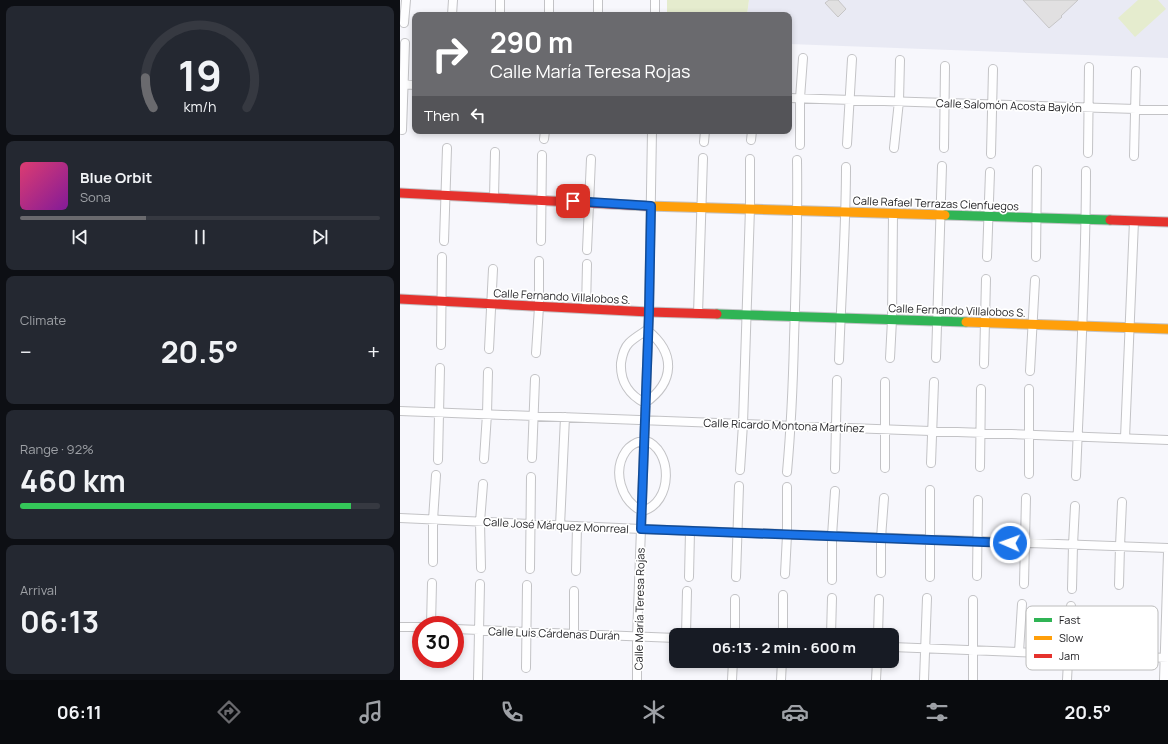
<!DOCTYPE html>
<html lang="en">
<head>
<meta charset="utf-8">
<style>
  body { margin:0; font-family:Manrope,sans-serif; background:#242831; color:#f1f3f6; height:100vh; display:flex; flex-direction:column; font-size:15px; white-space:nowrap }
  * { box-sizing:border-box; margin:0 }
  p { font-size:13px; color:#9ea1a6 }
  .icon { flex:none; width:22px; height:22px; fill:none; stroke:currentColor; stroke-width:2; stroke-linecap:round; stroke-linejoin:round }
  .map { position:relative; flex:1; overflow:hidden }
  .drawer { display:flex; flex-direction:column; gap:6px; padding:6px; background:#0d0f14; width:400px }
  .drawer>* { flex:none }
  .banner { position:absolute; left:12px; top:12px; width:380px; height:122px; border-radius:8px; box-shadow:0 2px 6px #0003; background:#6a6a6e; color:#fff; overflow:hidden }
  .speed { position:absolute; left:12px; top:616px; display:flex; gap:8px; font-size:20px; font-weight:700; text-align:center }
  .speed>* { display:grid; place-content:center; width:52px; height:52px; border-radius:50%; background:#171b24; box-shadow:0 2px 6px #0003; line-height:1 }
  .speed .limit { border:6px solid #d22; background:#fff; color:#111 }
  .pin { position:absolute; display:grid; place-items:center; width:34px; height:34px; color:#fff; margin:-17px; border-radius:8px; box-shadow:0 2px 6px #0006 }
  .me { position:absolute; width:44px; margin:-22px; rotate:272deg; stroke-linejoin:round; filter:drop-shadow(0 0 3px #0008) }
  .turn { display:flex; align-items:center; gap:14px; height:84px; padding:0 12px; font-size:18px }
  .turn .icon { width:52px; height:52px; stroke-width:2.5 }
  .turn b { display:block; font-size:28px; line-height:34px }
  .then { display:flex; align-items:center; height:38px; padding:0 12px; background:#0003; gap:8px; font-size:15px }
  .big { font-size:30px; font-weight:700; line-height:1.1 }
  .drawer .tile { flex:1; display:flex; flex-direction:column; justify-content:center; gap:6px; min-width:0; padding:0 14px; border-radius:8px; background:#242831 }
  .drawer .dial { align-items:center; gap:0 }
  .dial svg { height:104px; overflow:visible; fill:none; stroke:#363941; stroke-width:7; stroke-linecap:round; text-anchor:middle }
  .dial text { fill:#f1f3f6; stroke:none }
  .song { display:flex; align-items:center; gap:12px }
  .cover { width:48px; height:48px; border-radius:6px; background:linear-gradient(135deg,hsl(340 70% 55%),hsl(290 70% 35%)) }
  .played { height:4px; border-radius:2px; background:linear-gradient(90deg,#6a6a6e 35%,#363941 35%) }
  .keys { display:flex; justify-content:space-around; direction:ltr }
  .heat { display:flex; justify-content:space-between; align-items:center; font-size:22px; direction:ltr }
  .charge { height:6px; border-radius:3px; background:linear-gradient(90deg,#34c759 92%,#363941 0) }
  .trip { position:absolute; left:269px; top:628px; width:230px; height:40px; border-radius:8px; background:#171b24; box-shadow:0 2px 6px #0003; font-weight:700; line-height:40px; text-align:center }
  .tab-bar { display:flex; height:64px; justify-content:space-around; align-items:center; background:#090b0e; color:#9ea1a6 }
  .tab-bar .icon { width:28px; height:28px }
  .tab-bar .active { color:#6a6a6e }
  .tab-bar b { font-size:18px; color:#f1f3f6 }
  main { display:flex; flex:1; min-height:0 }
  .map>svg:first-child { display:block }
  .built { fill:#e9eaf4 }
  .green { fill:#e5ecce }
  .building { fill:#e1e0e1; stroke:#c6c5c6 }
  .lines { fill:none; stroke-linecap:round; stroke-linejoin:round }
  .street-casing { stroke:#c3c3c6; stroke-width:10 }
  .fast-casing { stroke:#c3c3c6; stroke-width:11 }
  .slow-casing { stroke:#c3c3c6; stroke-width:11 }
  .jam-casing { stroke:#c3c3c6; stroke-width:11 }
  .street { stroke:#fefeff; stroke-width:8 }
  .fast { stroke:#30b455; stroke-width:9 }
  .slow { stroke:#ff9f0a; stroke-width:9 }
  .jam { stroke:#e5322d; stroke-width:9 }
  .route-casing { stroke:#114b97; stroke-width:10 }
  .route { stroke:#1a73e8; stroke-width:7 }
  .labels { text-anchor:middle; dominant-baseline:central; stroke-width:3.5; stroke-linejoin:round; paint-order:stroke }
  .street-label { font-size:11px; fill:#1e1e21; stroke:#fff }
  .key { fill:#fff; stroke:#bcbcbc; stroke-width:1 }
  .key-label { font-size:11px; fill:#1e1e21 }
</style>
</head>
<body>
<main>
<section class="drawer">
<div class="tile dial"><svg viewBox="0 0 100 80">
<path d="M14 69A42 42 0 1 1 86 69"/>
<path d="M14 69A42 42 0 0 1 8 46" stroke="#6a6a6e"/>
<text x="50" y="56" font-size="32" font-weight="700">19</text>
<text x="50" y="72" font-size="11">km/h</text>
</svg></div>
<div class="tile">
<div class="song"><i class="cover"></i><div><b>Blue Orbit</b><p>Sona</p></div></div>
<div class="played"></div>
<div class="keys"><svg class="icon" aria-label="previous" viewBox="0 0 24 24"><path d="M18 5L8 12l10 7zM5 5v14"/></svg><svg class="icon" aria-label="pause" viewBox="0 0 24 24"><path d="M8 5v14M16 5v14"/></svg><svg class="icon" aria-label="next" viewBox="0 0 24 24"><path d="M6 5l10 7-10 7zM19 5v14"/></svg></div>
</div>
<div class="tile"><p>Climate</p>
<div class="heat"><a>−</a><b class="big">20.5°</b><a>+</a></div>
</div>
<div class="tile"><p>Range · 92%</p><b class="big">460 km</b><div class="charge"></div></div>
<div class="tile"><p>Arrival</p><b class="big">06:13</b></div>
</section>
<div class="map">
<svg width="768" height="680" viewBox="0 0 768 680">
  <rect width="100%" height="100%" fill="#f7f7fc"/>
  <path class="built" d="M 349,0 L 768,0 L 768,58 L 389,44 L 389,15 L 347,15 Z"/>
  <path class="green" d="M 267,0 L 349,0 L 347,15 L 267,15 Z
    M 738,0 L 758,0 L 766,9 L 735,37 L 718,18 Z"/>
  <path class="building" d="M 429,0 L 438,0 L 446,9 L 438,17 L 425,3 Z
    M 623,0 L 678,0 L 661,16 L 662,17 L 649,28 Z"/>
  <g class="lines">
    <g class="street-casing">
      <path id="street" d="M 52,15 L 53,0
        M 100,15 L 100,0
        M 149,15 L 149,0
        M 198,15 L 198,0
        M 255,15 L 255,0
        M 4,23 L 6,0
        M 0,84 L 15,85
        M 389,98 L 768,110
        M 2,130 L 5,43
        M 144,139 L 145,131
        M 351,140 L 352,131
        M 304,142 L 305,131
        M 447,144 L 452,59
        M 400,145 L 400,98 L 403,58
        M 494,148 L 499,101 L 500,60
        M 544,148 L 545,66
        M 688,153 L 689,67
        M 591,154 L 593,69
        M 734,156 L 736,71
        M 94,198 L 95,152
        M 44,241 L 47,148
        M 141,241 L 142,155
        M 187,250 L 191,159
        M 587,257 L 590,172
        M 636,257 L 637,170
        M 186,309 L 187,264
        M 298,314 L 303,158
        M 247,330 C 276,353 275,382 245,403 C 229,395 220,381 221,363 C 222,356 224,348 229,343 C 234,338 241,334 247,330 Z
        M 41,345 L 42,257
        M 89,349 L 93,269
        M 136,353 L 139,307 L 139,261
        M 490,358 L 492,320 L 493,214
        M 536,358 L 542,166
        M 439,360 C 441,296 446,231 446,167
        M 584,364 L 586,279
        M 630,371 L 635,280
        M 0,411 L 768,440
        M 725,438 L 734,221
        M 244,440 C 274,449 273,504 242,511 C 221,501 212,471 226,451 C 230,445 237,442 244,440 Z
        M 132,458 L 135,379
        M 84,459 L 87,414 L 88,372
        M 38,460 L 40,368
        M 531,463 L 534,382
        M 580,467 L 581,389
        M 485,468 L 485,382
        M 435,469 L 437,380
        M 340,470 L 343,424 L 350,208 L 350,159
        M 387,472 C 391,428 393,383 394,339 C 396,279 398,220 397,160
        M 629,474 L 629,389
        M 676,476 C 680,374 686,273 686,171
        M 530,490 L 530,577
        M 0,518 L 241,529 L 768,548
        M 160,526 L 165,417
        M 33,562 L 33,520 L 36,475
        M 81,568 L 80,522 L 83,484
        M 130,569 L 131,477
        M 176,571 L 177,526
        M 481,573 L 481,538 L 484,498
        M 385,574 L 387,535 L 387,487
        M 577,576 L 578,500
        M 289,577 L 290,531
        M 336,577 L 339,486
        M 432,580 L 432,536 L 435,491
        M 624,584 L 626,498
        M 719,585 L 720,546 L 722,502
        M 672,589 L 673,545 L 675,506
        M 383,595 L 383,635
        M 335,599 L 335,635
        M 31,625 L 32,583
        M 0,627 L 21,627
        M 55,629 L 276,638
        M 174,634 L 174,591
        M 286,635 L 287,591
        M 431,635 L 432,598
        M 478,635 L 479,599
        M 492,647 L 768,658
        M 619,652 L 622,604
        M 718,656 L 719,618
        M 126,668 L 127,585
        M 78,679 L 80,584
        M 237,680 L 237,637 L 249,312 L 252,131
        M 332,680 L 333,661
        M 381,680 L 382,661
        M 476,680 L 477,661
        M 524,680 L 527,598
        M 573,680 L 573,600
        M 667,680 L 671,606
        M 764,680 L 768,553"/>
    </g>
    <g class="fast-casing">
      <path id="fast" d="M 545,215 L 710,220
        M 317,314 L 566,322"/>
    </g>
    <g class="slow-casing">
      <path id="slow" d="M 248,206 L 545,215
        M 566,322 L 768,329"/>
    </g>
    <g class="jam-casing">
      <path id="jam" d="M 0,193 L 248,206
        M 710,220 L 768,222
        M 0,299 L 249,312 L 317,314"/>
    </g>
    <use href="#street" class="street"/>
    <use href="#fast" class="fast"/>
    <use href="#slow" class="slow"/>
    <use href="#jam" class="jam"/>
  </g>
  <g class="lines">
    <g class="route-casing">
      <path id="route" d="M 173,201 L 251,206 L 249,312 L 241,529 L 610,543"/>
    </g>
    <use href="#route" class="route"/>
  </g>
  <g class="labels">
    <g class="street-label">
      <text transform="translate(609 105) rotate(2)">Calle Salomón Acosta Baylón</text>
      <text transform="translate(536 203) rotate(2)">Calle Rafael Terrazas Cienfuegos</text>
      <text transform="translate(162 296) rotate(3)">Calle Fernando Villalobos S.</text>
      <text transform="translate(557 310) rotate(2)">Calle Fernando Villalobos S.</text>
      <text transform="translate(384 425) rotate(2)">Calle Ricardo Montona Martínez</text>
      <text transform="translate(156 525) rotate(3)">Calle José Márquez Monrreal</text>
      <text transform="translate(239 609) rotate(-89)">Calle María Teresa Rojas</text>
      <text transform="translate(154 633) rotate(2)">Calle Luis Cárdenas Durán</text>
    </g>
  </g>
  <rect x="626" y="606" width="132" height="64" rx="6" class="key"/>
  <rect x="634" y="618" width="18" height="4" fill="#30b455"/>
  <rect x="634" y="636" width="18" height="4" fill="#ff9f0a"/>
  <rect x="634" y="654" width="18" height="4" fill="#e5322d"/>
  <g class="key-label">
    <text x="659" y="624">Fast</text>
    <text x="659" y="642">Slow</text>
    <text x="659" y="660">Jam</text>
  </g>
</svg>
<div class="speed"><div class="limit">30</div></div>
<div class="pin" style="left:173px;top:201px;background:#d93025"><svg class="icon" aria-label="arrive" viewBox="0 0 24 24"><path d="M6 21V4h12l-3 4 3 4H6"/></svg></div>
<svg class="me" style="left:610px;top:543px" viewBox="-20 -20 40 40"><circle r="17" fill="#1a73e8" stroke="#fff" stroke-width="3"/><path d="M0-11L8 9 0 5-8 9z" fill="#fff"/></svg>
<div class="trip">06:13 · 2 min · 600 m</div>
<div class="banner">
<div class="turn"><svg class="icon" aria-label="right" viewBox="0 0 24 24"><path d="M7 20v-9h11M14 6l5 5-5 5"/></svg><div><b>290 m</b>Calle María Teresa Rojas</div></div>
<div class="then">Then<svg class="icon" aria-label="left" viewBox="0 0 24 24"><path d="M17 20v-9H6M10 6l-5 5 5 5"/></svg></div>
</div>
</div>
</main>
<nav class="tab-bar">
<b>06:11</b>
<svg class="icon active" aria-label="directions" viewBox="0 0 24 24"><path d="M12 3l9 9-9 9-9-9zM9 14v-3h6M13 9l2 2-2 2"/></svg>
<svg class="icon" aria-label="music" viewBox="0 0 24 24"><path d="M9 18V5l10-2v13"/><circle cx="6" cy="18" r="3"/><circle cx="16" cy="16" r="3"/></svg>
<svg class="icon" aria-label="phone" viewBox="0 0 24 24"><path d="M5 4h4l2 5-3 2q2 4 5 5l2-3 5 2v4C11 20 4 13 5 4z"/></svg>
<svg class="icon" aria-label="climate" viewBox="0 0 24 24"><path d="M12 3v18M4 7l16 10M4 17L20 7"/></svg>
<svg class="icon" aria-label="car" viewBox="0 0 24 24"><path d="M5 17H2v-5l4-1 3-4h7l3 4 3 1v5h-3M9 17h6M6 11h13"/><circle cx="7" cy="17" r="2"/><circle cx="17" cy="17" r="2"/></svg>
<svg class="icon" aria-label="filters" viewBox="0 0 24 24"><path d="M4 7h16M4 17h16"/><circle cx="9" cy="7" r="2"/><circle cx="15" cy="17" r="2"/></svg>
<b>20.5°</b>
</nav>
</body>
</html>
